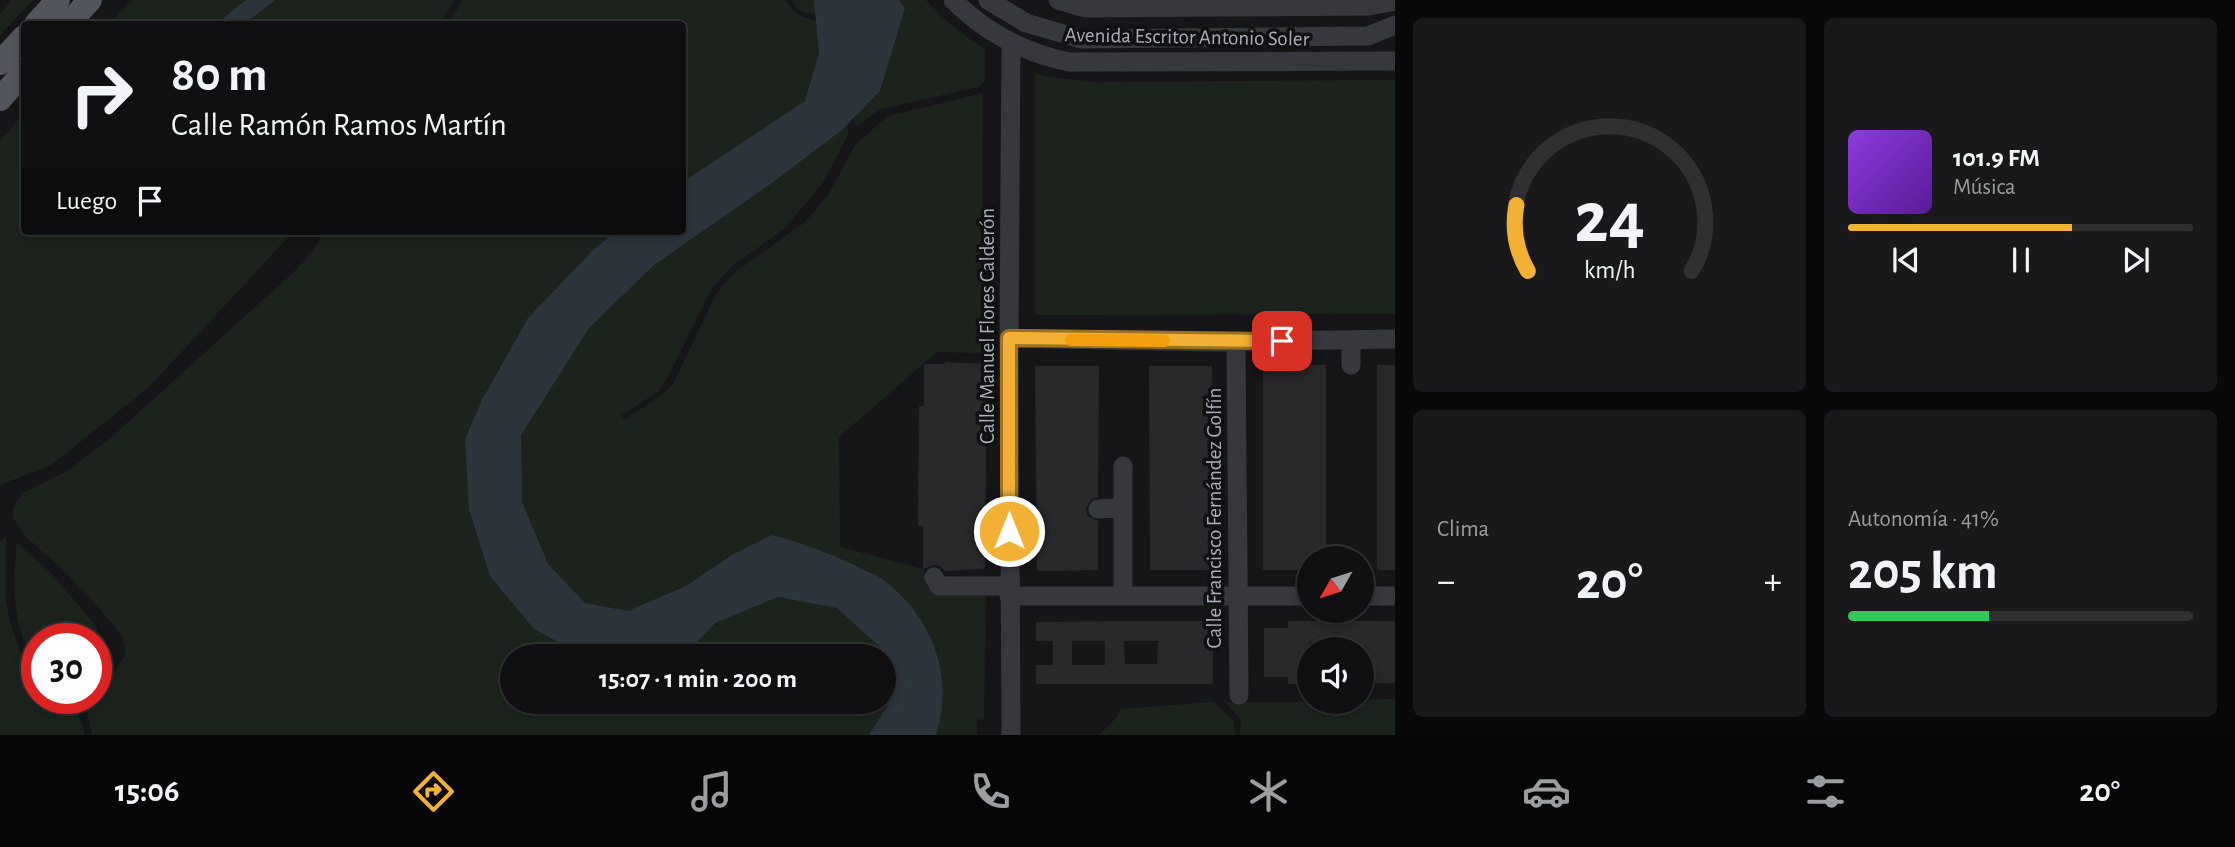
<!DOCTYPE html>
<html lang="es">
<head>
<meta charset="utf-8">
<style>
  body { margin:0; font-family:"Alegreya Sans",sans-serif; background:#19191b; color:#f1f3f6; height:100vh; display:flex; flex-direction:column; font-size:26px; white-space:nowrap }
  * { box-sizing:border-box; margin:0 }
  p { font-size:23px; color:#9c9d9f }
  .icon { flex:none; width:38px; height:38px; fill:none; stroke:currentColor; stroke-width:2; stroke-linecap:round; stroke-linejoin:round }
  .map { position:relative; flex:1; overflow:hidden }
  .panel { display:flex; flex-direction:column; gap:18px; padding:18px; background:#09090a; width:840px }
  .panel>* { flex:none }
  .banner { position:absolute; left:21px; top:21px; width:665px; height:214px; border-radius:7px; box-shadow:0 4px 10px #0003,0 0 0 2px #303032; background:#101012; color:#f1f3f6; overflow:hidden }
  .needle { width:46px; rotate:231deg }
  .fabs { position:absolute; left:1297px; top:546px; display:grid; gap:14px }
  .fabs a { display:grid; place-items:center; width:77px; height:77px; border-radius:50%; background:#101012; box-shadow:0 4px 10px #0003,0 0 0 2px #303032; font-size:35px }
  .speed { position:absolute; left:21px; top:623px; display:flex; gap:14px; font-size:35px; font-weight:700; text-align:center }
  .speed>* { display:grid; place-content:center; width:91px; height:91px; border-radius:50%; background:#101012; box-shadow:0 4px 10px #0003,0 0 0 2px #303032; line-height:1 }
  .speed .limit { border:10px solid #d22; background:#fff; color:#111 }
  .pin { position:absolute; display:grid; place-items:center; width:60px; height:60px; color:#fff; margin:-30px; border-radius:14px; box-shadow:0 4px 10px #0006 }
  .me { position:absolute; width:77px; margin:-38px; rotate:0deg; stroke-linejoin:round; filter:drop-shadow(0 0 5px #0008) }
  .turn { display:flex; align-items:center; gap:24px; height:147px; padding:0 35px; font-size:32px }
  .turn .icon { width:91px; height:91px; stroke-width:2.5 }
  .turn b { display:block; font-size:49px; line-height:60px }
  .then { display:flex; align-items:center; height:66px; padding:0 35px; background:#0003; gap:14px; font-size:26px }
  .big { font-size:52px; font-weight:700; line-height:1.1 }
  .panel .tile { flex:1; display:flex; flex-direction:column; justify-content:center; gap:10px; min-width:0; padding:0 24px; border-radius:10px; background:#19191b }
  .panel .dial { align-items:center; gap:0 }
  .dial svg { height:182px; overflow:visible; fill:none; stroke:#303032; stroke-width:7; stroke-linecap:round; text-anchor:middle }
  .dial text { fill:#f1f3f6; stroke:none }
  .song { display:flex; align-items:center; gap:21px }
  .cover { width:84px; height:84px; border-radius:10px; background:linear-gradient(135deg,hsl(270 70% 55%),hsl(270 70% 35%)) }
  .played { height:7px; border-radius:4px; background:linear-gradient(90deg,#f2b134 65%,#303032 65%) }
  .keys { display:flex; justify-content:space-around; direction:ltr }
  .heat { display:flex; justify-content:space-between; align-items:center; font-size:38px; direction:ltr }
  .charge { height:10px; border-radius:5px; background:linear-gradient(90deg,#34c759 41%,#303032 0) }
  .panel .tiles { flex:1; display:grid; gap:18px; grid-template-columns:repeat(2,1fr) }
  .trip { position:absolute; left:500px; top:644px; width:396px; height:70px; border-radius:35px; background:#101012; box-shadow:0 4px 10px #0003,0 0 0 2px #303032; font-weight:700; line-height:70px; text-align:center }
  .tab-bar { display:flex; height:112px; justify-content:space-around; align-items:center; background:#060607; color:#9c9d9f }
  .tab-bar .icon { width:49px; height:49px }
  .tab-bar .current { color:#f2b134 }
  .tab-bar b { font-size:32px; color:#f1f3f6 }
  main { display:flex; flex:1; min-height:0 }
  .map>svg:first-child { display:block }
  .green { fill:#1c231d; fill-rule:evenodd }
  .water { fill:#2c353c }
  .building { fill:#29292c; fill-rule:evenodd }
  .lines { fill:none; stroke-linecap:round; stroke-linejoin:round }
  .minor { stroke:#37383d; stroke-width:19 }
  .major { stroke:#53555c; stroke-width:24 }
  .route-casing { stroke:#9d7322; stroke-width:18 }
  .route { stroke:#f2b134; stroke-width:12 }
  .slow { stroke:#f59e0b; stroke-width:12 }
  .labels { text-anchor:middle; dominant-baseline:central; stroke-width:7; stroke-linejoin:round; paint-order:stroke }
  .street-label { font-size:21px; fill:#a8adb8; stroke:#111113 }
</style>
</head>
<body>
<main>
<div class="map">
<svg width="1395" height="735" viewBox="0 0 1395 735">
  <rect width="100%" height="100%" fill="#161618"/>
  <path class="green" d="M 11,0 L 33,0 L 0,35 L 0,14 Z
    M 132,0 L 454,0 L 439,24 L 109,24 Z
    M 463,0 L 784,0 L 788,2 C 794,18 810,19 826,22 L 849,133 L 822,184 L 785,228 L 732,266 L 712,288 L 667,379 L 658,392 L 622,415 L 624,420 L 663,394 L 673,384 L 717,292 L 735,272 L 805,222 L 828,195 L 855,145 L 888,116 L 983,93 L 982,353 L 937,352 L 839,437 L 840,547 L 923,569 L 936,590 L 986,592 L 984,719 L 977,720 L 977,734 L 984,735 L 92,735 L 86,707 L 91,698 L 96,698 L 96,694 L 103,691 L 126,653 L 122,636 L 99,608 L 58,565 L 26,537 L 13,518 L 13,507 L 23,493 L 66,472 L 107,441 L 296,270 L 314,249 L 325,231 L 682,231 L 682,24 L 448,24 ZM 513,656 L 884,656 L 884,702 L 513,702 Z
    M 792,0 L 926,0 C 943,20 963,35 985,49 L 985,81 L 978,87 L 881,109 L 856,126 L 822,14 C 807,13 797,15 792,0 Z
    M 1035,73 L 1049,77 L 1096,82 L 1395,80 L 1395,314 L 1035,315 Z
    M 24,114 L 24,231 L 294,231 L 149,387 L 51,465 L 0,485 L 0,140 Z
    M 6,537 L 6,602 L 12,629 L 24,660 L 37,679 L 37,698 C 44,698 54,696 60,698 C 76,703 82,721 85,735 L 0,735 L 0,541 Z
    M 17,542 L 53,575 L 96,626 L 101,645 L 96,663 L 96,639 L 37,639 L 37,666 C 12,627 12,587 17,542 Z
    M 1395,699 L 1395,735 L 1240,735 L 1241,720 L 1225,702 L 1362,702 L 1362,700 Z
    M 1213,702 L 1234,721 L 1235,735 L 1099,735 L 1116,718 L 1121,709 Z"/>
  <path class="water" d="M 246,0 L 275,0 L 244,24 L 216,24 Z
    M 814,0 L 899,0 L 905,8 L 880,91 L 842,130 L 772,183 L 654,265 L 589,328 L 521,435 L 522,502 L 548,564 L 585,603 L 628,611 L 686,586 L 732,555 L 772,535 C 805,544 827,552 858,567 C 865,571 875,574 882,579 C 932,616 955,675 936,735 L 869,735 L 889,703 L 891,657 L 837,608 L 778,597 L 715,623 L 684,656 L 584,656 L 534,629 L 490,576 L 469,509 L 465,439 L 482,400 L 528,318 L 594,249 L 617,231 L 682,231 L 683,182 L 805,101 L 819,53 Z"/>
  <path class="building" d="M 945,362 L 987,364 L 985,569 L 945,571 L 940,566 L 934,565 L 923,569 L 923,526 L 918,526 L 919,406 L 924,406 L 924,364 L 945,364 Z
    M 1263,365 L 1326,365 L 1326,558 L 1309,558 L 1309,570 L 1263,570 Z
    M 1377,365 L 1395,365 L 1395,570 L 1377,570 Z
    M 1035,366 L 1099,366 L 1098,497 L 1091,499 L 1086,509 L 1088,516 L 1098,521 L 1098,570 L 1037,571 Z
    M 1149,366 L 1212,366 L 1211,570 L 1150,570 Z
    M 1168,621 L 1213,621 L 1213,684 L 1036,684 L 1036,665 L 1053,665 L 1053,641 L 1036,641 L 1036,622 ZM 1072,641 L 1105,641 L 1105,665 L 1072,665 ZM 1124,641 L 1158,641 L 1157,664 L 1125,664 Z
    M 1288,621 L 1395,621 L 1395,683 L 1362,684 L 1362,649 L 1345,649 L 1345,642 L 1309,642 L 1309,684 L 1288,684 L 1288,677 L 1264,677 L 1264,628 L 1288,628 Z"/>
  <g class="lines">
    <path class="minor" d="M 953,0 C 985,32 1025,53 1069,62 L 1395,61
      M 988,0 L 1026,23 L 1081,39 L 1368,36 L 1395,25
      M 1058,0 L 1086,8 L 1368,6 L 1395,1
      M 1009,338 L 1212,342 L 1395,339
      M 1236,341 L 1239,695
      M 1351,365 L 1351,340
      M 1098,509 L 1123,508
      M 934,577 L 939,586 L 1009,586
      M 1009,596 L 1309,596
      M 1123,596 L 1123,466
      M 1362,596 L 1395,596
      M 1011,735 L 1009,338 L 1011,43"/>
    <path class="major" d="M 36,24 L 58,0
      M 68,24 L 90,0
      M 0,63 L 24,37
      M 0,99 L 24,72"/>
  </g>
  <g class="lines">
    <g class="route-casing">
      <path id="route" d="M 1009,531 L 1009,338 L 1282,341"/>
    </g>
    <use href="#route" class="route"/>
    <path class="slow" d="M 1071,340 L 1164,341"/>
  </g>
  <g class="labels">
    <g class="street-label">
      <text transform="translate(1187 37) rotate(1)">Avenida Escritor Antonio Soler</text>
      <text transform="translate(987 326) rotate(-90)">Calle Manuel Flores Calderón</text>
      <text transform="translate(1214 518) rotate(-90)">Calle Francisco Fernández Golfín</text>
    </g>
  </g>
</svg>
<div class="fabs">
<a><svg class="needle" viewBox="-14 -14 28 28"><path d="M0-13l5 13h-10z" fill="#e53935"/><path d="M0 13l5-13h-10z" fill="#9c9d9f"/></svg></a>
<a><svg class="icon" aria-label="sound" viewBox="0 0 24 24"><path d="M4 9h4l5-4v14l-5-4H4zM17 9q2 3 0 6"/></svg></a>
</div>
<div class="speed"><div class="limit">30</div></div>
<div class="pin" style="left:1282px;top:341px;background:#d93025"><svg class="icon" aria-label="arrive" viewBox="0 0 24 24"><path d="M6 21V4h12l-3 4 3 4H6"/></svg></div>
<svg class="me" style="left:1009px;top:531px" viewBox="-20 -20 40 40"><circle r="17" fill="#f2b134" stroke="#fff" stroke-width="3"/><path d="M0-11L8 9 0 5-8 9z" fill="#fff"/></svg>
<div class="trip">15:07 · 1 min · 200 m</div>
<div class="banner">
<div class="turn"><svg class="icon" aria-label="right" viewBox="0 0 24 24"><path d="M7 20v-9h11M14 6l5 5-5 5"/></svg><div><b>80 m</b>Calle Ramón Ramos Martín</div></div>
<div class="then">Luego<svg class="icon" aria-label="arrive" viewBox="0 0 24 24"><path d="M6 21V4h12l-3 4 3 4H6"/></svg></div>
</div>
</div>
<section class="panel">
<div class="tiles">
<div class="tile dial"><svg viewBox="0 0 100 80">
<path d="M14 69A42 42 0 1 1 86 69"/>
<path d="M14 69A42 42 0 0 1 9 40" stroke="#f2b134"/>
<text x="50" y="56" font-size="32" font-weight="700">24</text>
<text x="50" y="72" font-size="11">km/h</text>
</svg></div>
<div class="tile">
<div class="song"><i class="cover"></i><div><b>101.9 FM</b><p>Música</p></div></div>
<div class="played"></div>
<div class="keys"><svg class="icon" aria-label="previous" viewBox="0 0 24 24"><path d="M18 5L8 12l10 7zM5 5v14"/></svg><svg class="icon" aria-label="pause" viewBox="0 0 24 24"><path d="M8 5v14M16 5v14"/></svg><svg class="icon" aria-label="next" viewBox="0 0 24 24"><path d="M6 5l10 7-10 7zM19 5v14"/></svg></div>
</div>
<div class="tile"><p>Clima</p>
<div class="heat"><a>−</a><b class="big">20°</b><a>+</a></div>
</div>
<div class="tile"><p>Autonomía · 41%</p><b class="big">205 km</b><div class="charge"></div></div>
</div>
</section>
</main>
<nav class="tab-bar">
<b>15:06</b>
<svg class="icon current" aria-label="directions" viewBox="0 0 24 24"><path d="M12 3l9 9-9 9-9-9zM9 14v-3h6M13 9l2 2-2 2"/></svg>
<svg class="icon" aria-label="music" viewBox="0 0 24 24"><path d="M9 18V5l10-2v13"/><circle cx="6" cy="18" r="3"/><circle cx="16" cy="16" r="3"/></svg>
<svg class="icon" aria-label="phone" viewBox="0 0 24 24"><path d="M5 4h4l2 5-3 2q2 4 5 5l2-3 5 2v4C11 20 4 13 5 4z"/></svg>
<svg class="icon" aria-label="climate" viewBox="0 0 24 24"><path d="M12 3v18M4 7l16 10M4 17L20 7"/></svg>
<svg class="icon" aria-label="car" viewBox="0 0 24 24"><path d="M5 17H2v-5l4-1 3-4h7l3 4 3 1v5h-3M9 17h6M6 11h13"/><circle cx="7" cy="17" r="2"/><circle cx="17" cy="17" r="2"/></svg>
<svg class="icon" aria-label="filters" viewBox="0 0 24 24"><path d="M4 7h16M4 17h16"/><circle cx="9" cy="7" r="2"/><circle cx="15" cy="17" r="2"/></svg>
<b>20°</b>
</nav>
</body>
</html>
